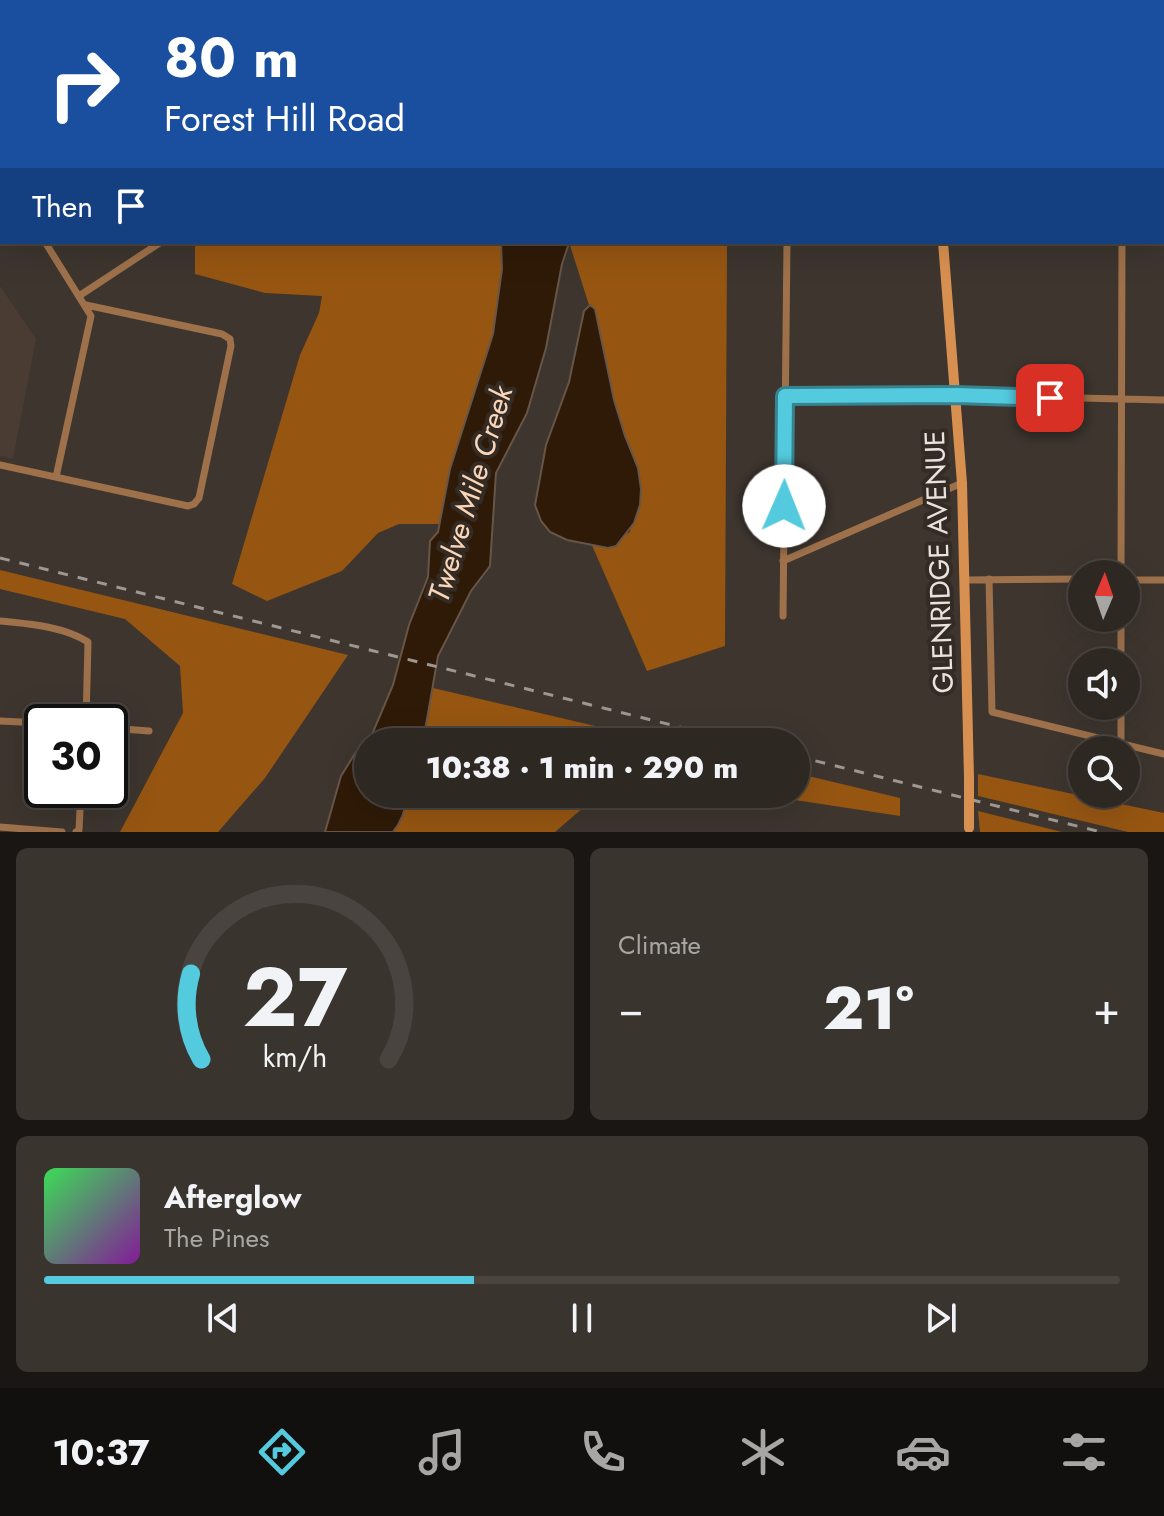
<!DOCTYPE html>
<html lang="en">
<head>
<meta charset="utf-8">
<style>
  body { margin:0; font-family:Jost,sans-serif; background:#3a342f; color:#f1f3f6; height:100vh; display:flex; flex-direction:column; font-size:30px; white-space:nowrap }
  * { box-sizing:border-box; margin:0 }
  p { font-size:26px; color:#a7a6a5 }
  .icon { flex:none; width:44px; height:44px; fill:none; stroke:currentColor; stroke-width:2; stroke-linecap:round; stroke-linejoin:round }
  .map { position:relative; height:832px; overflow:hidden }
  .details { display:flex; flex-direction:column; gap:16px; padding:16px; background:#191613; flex:1 }
  .details>* { flex:none }
  .top-card { position:absolute; left:0px; top:0px; width:1164px; height:244px; box-shadow:0 8px 32px #0002,0 0 0 2px #494440; background:#1a4fa0; color:#fff; overflow:hidden }
  .needle { width:52px; rotate:2deg }
  .tools { position:absolute; left:1068px; top:560px; display:grid; gap:16px }
  .tools a { display:grid; place-items:center; width:72px; height:72px; border-radius:50%; background:#2e2822; box-shadow:0 8px 32px #0002,0 0 0 2px #494440; font-size:40px }
  .speed { position:absolute; left:24px; top:704px; display:flex; gap:16px; font-size:40px; font-weight:700; text-align:center }
  .speed>* { display:grid; place-content:center; width:104px; height:104px; border-radius:50%; background:#2e2822; box-shadow:0 8px 32px #0002,0 0 0 2px #494440; line-height:1 }
  .speed .limit { border:4px solid #111; border-radius:12px; background:#fff; color:#111 }
  .pin { position:absolute; display:grid; place-items:center; width:68px; height:68px; color:#fff; margin:-34px; border-radius:16px; box-shadow:0 4px 12px #0006 }
  .me { position:absolute; width:88px; margin:-44px; rotate:1deg; stroke-linejoin:round; filter:drop-shadow(0 0 6px #0008) }
  .turn { display:flex; align-items:center; gap:28px; height:168px; padding:0 32px; font-size:36px }
  .turn .icon { width:104px; height:104px; stroke-width:2.5 }
  .turn b { display:block; font-size:56px; line-height:68px }
  .then { display:flex; align-items:center; height:76px; padding:0 32px; background:#0003; gap:16px; font-size:30px }
  .big { font-size:60px; font-weight:800; line-height:1.1 }
  .details .card { flex:1; display:flex; flex-direction:column; justify-content:center; gap:12px; min-width:0; padding:0 28px; border-radius:12px; background:#3a342f }
  .details .dial { align-items:center; gap:0 }
  .dial svg { height:208px; overflow:visible; fill:none; stroke:#494440; stroke-width:7; stroke-linecap:round; text-anchor:middle }
  .dial text { fill:#f1f3f6; stroke:none }
  .song { display:flex; align-items:center; gap:24px }
  .cover { width:96px; height:96px; border-radius:12px; background:linear-gradient(135deg,hsl(130 70% 55%),hsl(290 70% 35%)) }
  .played { height:8px; border-radius:4px; background:linear-gradient(90deg,#54cade 40%,#494440 40%) }
  .keys { display:flex; justify-content:space-around; direction:ltr }
  .heat { display:flex; justify-content:space-between; align-items:center; font-size:44px; direction:ltr }
  .details .tiles { flex:1; display:grid; gap:16px; grid-template-columns:1fr 1fr }
  .card:last-child { grid-column:span 2 }
  .trip { position:absolute; left:354px; top:728px; width:456px; height:80px; border-radius:40px; background:#2e2822; box-shadow:0 8px 32px #0002,0 0 0 2px #494440; font-weight:800; line-height:80px; text-align:center }
  .tab-bar { display:flex; height:128px; justify-content:space-around; align-items:center; background:#12100e; color:#a7a6a5 }
  .tab-bar .icon { width:56px; height:56px }
  .tab-bar .selected { color:#54cade }
  .tab-bar b { font-size:36px; color:#f1f3f6 }
  .map>svg:first-child { display:block }
  .built { fill:#4a3c32 }
  .forest { fill:#965612 }
  .water { fill:#2f1a07; stroke:#675648; stroke-width:2 }
  .lines { fill:none; stroke-linecap:round; stroke-linejoin:round }
  .minor { stroke:#9e714b; stroke-width:7 }
  .secondary { stroke:#d89051; stroke-width:10 }
  .rail { stroke:#9e9892; stroke-width:3; stroke-dasharray:10 10; stroke-linecap:butt }
  .secondary-bridge { stroke:#d89051; stroke-width:10 }
  .route-casing { stroke:#378390; stroke-width:20 }
  .route { stroke:#54cade; stroke-width:14 }
  .labels { text-anchor:middle; dominant-baseline:central; stroke-width:8; stroke-linejoin:round; paint-order:stroke }
  .street-label { font-size:28px; fill:#e9e3df; stroke:#332b24 }
  .water-label { font-size:30px; font-style:italic; fill:#fad5b7; stroke:#332b24 }
</style>
</head>
<body>
<div class="map">
<svg width="1164" height="832" viewBox="0 0 1164 832">
  <rect width="100%" height="100%" fill="#3d352e"/>
  <path class="built" d="M 0,286 L 36,339 L 13,459 L 0,456 Z"/>
  <path class="forest" d="M 195,242 L 501,242 L 502,269 L 493,334 L 450,469 L 440,524 L 399,524 L 378,533 L 342,571 L 267,601 L 232,584 L 300,355 L 319,313 L 322,296 L 265,293 L 195,274 Z
    M 569,242 L 727,242 L 725,646 L 647,671 L 591,543 L 611,543 L 630,532 L 632,521 L 601,343 Z
    M 0,570 L 348,655 L 265,778 L 218,832 L 120,832 L 183,713 L 180,666 L 125,619 L 0,589 Z
    M 433,688 L 663,742 L 423,742 Z
    M 796,773 L 900,798 L 900,816 L 756,794 L 796,794 Z
    M 978,774 L 1164,813 L 1164,832 L 1128,832 L 978,796 Z
    M 407,794 L 599,794 L 555,832 L 393,832 L 406,805 Z
    M 978,811 L 1062,832 L 980,832 Z"/>
  <path class="water" d="M 501,242 L 569,243 L 562,264 L 546,348 L 527,413 L 496,473 L 490,566 L 471,591 L 438,656 L 423,742 L 368,742 L 368,794 L 407,794 C 406,807 402,821 393,832 L 325,832 L 341,776 L 356,752 L 371,737 L 393,685 L 409,625 L 428,577 L 430,541 L 438,532 L 450,469 L 493,334 L 502,269 Z
    M 590,305 L 595,309 L 614,400 L 625,436 L 638,468 L 641,489 L 640,505 L 634,523 L 616,546 L 608,548 L 567,540 L 550,532 L 541,521 L 535,505 L 546,445 L 569,382 L 584,311 Z"/>
  <g class="lines">
    <path class="minor" d="M 1123,0 L 1123,2
      M 142,2 L 144,0
      M 220,2 L 222,0
      M 789,2 L 789,0
      M 1162,44 L 1164,44
      M 0,185 L 2,183
      M 1162,220 L 1164,220
      M 45,242 L 91,316 L 56,477
      M 79,296 L 161,242
      M 785,396 L 956,395 L 1164,400
      M 0,465 L 188,506 L 194,504 L 199,498 L 231,346 L 230,339 L 222,334 L 86,305
      M 783,561 L 962,483
      M 1121,574 L 1122,242
      M 989,579 L 992,712 L 1164,754
      M 966,580 L 1082,579
      M 1126,580 L 1164,580
      M 783,616 L 787,242
      M 0,621 C 29,624 63,626 88,642 L 86,722
      M 1121,662 L 1121,618
      M 0,721 L 42,723
      M 110,728 L 149,731
      M 1121,744 L 1121,706
      M 0,827 L 62,832
      M 76,832 L 79,830 L 81,790"/>
    <path class="secondary" d="M 925,0 L 925,2
      M 99,2 L 100,0
      M 0,115 L 2,113
      M 943,242 L 962,483 L 969,778"/>
    <path class="rail" d="M 0,558 L 740,742
      M 796,756 L 1101,832"/>
    <path class="secondary-bridge" d="M 969,828 L 969,778"/>
  </g>
  <g class="lines">
    <g class="route-casing">
      <path id="route" d="M 784,506 L 785,396 L 956,395 L 1050,398"/>
    </g>
    <use href="#route" class="route"/>
  </g>
  <g class="labels">
    <g class="street-label">
      <text transform="translate(939 562) rotate(-92)">GLENRIDGE AVENUE</text>
    </g>
    <g class="water-label">
      <text transform="translate(470 494) rotate(-73)">Twelve Mile Creek</text>
    </g>
  </g>
</svg>
<div class="tools">
<a><svg class="needle" viewBox="-14 -14 28 28"><path d="M0-13l5 13h-10z" fill="#e53935"/><path d="M0 13l5-13h-10z" fill="#a7a6a5"/></svg></a>
<a><svg class="icon" aria-label="sound" viewBox="0 0 24 24"><path d="M4 9h4l5-4v14l-5-4H4zM17 9q2 3 0 6"/></svg></a>
<a><svg class="icon" aria-label="search" viewBox="0 0 24 24"><circle cx="10" cy="10" r="6"/><path d="M15 15l6 6"/></svg></a>
</div>
<div class="speed"><div class="limit">30</div></div>
<div class="pin" style="left:1050px;top:398px;background:#d93025"><svg class="icon" aria-label="arrive" viewBox="0 0 24 24"><path d="M6 21V4h12l-3 4 3 4H6"/></svg></div>
<svg class="me" style="left:784px;top:506px" viewBox="-20 -20 40 40"><circle r="19" fill="#fff"/><path d="M0-13L10 11 0 6-10 11z" fill="#54cade"/></svg>
<div class="trip">10:38 · 1 min · 290 m</div>
<div class="top-card">
<div class="turn"><svg class="icon" aria-label="right" viewBox="0 0 24 24"><path d="M7 20v-9h11M14 6l5 5-5 5"/></svg><div><b>80 m</b>Forest Hill Road</div></div>
<div class="then">Then<svg class="icon" aria-label="arrive" viewBox="0 0 24 24"><path d="M6 21V4h12l-3 4 3 4H6"/></svg></div>
</div>
</div>
<section class="details">
<div class="tiles">
<div class="card dial"><svg viewBox="0 0 100 80">
<path d="M14 69A42 42 0 1 1 86 69"/>
<path d="M14 69A42 42 0 0 1 10 36" stroke="#54cade"/>
<text x="50" y="56" font-size="32" font-weight="700">27</text>
<text x="50" y="72" font-size="11">km/h</text>
</svg></div>
<div class="card"><p>Climate</p>
<div class="heat"><a>−</a><b class="big">21°</b><a>+</a></div>
</div>
<div class="card">
<div class="song"><i class="cover"></i><div><b>Afterglow</b><p>The Pines</p></div></div>
<div class="played"></div>
<div class="keys"><svg class="icon" aria-label="previous" viewBox="0 0 24 24"><path d="M18 5L8 12l10 7zM5 5v14"/></svg><svg class="icon" aria-label="pause" viewBox="0 0 24 24"><path d="M8 5v14M16 5v14"/></svg><svg class="icon" aria-label="next" viewBox="0 0 24 24"><path d="M6 5l10 7-10 7zM19 5v14"/></svg></div>
</div>
</div>
</section>
<nav class="tab-bar">
<b>10:37</b>
<svg class="icon selected" aria-label="directions" viewBox="0 0 24 24"><path d="M12 3l9 9-9 9-9-9zM9 14v-3h6M13 9l2 2-2 2"/></svg>
<svg class="icon" aria-label="music" viewBox="0 0 24 24"><path d="M9 18V5l10-2v13"/><circle cx="6" cy="18" r="3"/><circle cx="16" cy="16" r="3"/></svg>
<svg class="icon" aria-label="phone" viewBox="0 0 24 24"><path d="M5 4h4l2 5-3 2q2 4 5 5l2-3 5 2v4C11 20 4 13 5 4z"/></svg>
<svg class="icon" aria-label="climate" viewBox="0 0 24 24"><path d="M12 3v18M4 7l16 10M4 17L20 7"/></svg>
<svg class="icon" aria-label="car" viewBox="0 0 24 24"><path d="M5 17H2v-5l4-1 3-4h7l3 4 3 1v5h-3M9 17h6M6 11h13"/><circle cx="7" cy="17" r="2"/><circle cx="17" cy="17" r="2"/></svg>
<svg class="icon" aria-label="filters" viewBox="0 0 24 24"><path d="M4 7h16M4 17h16"/><circle cx="9" cy="7" r="2"/><circle cx="15" cy="17" r="2"/></svg>
</nav>
</body>
</html>
